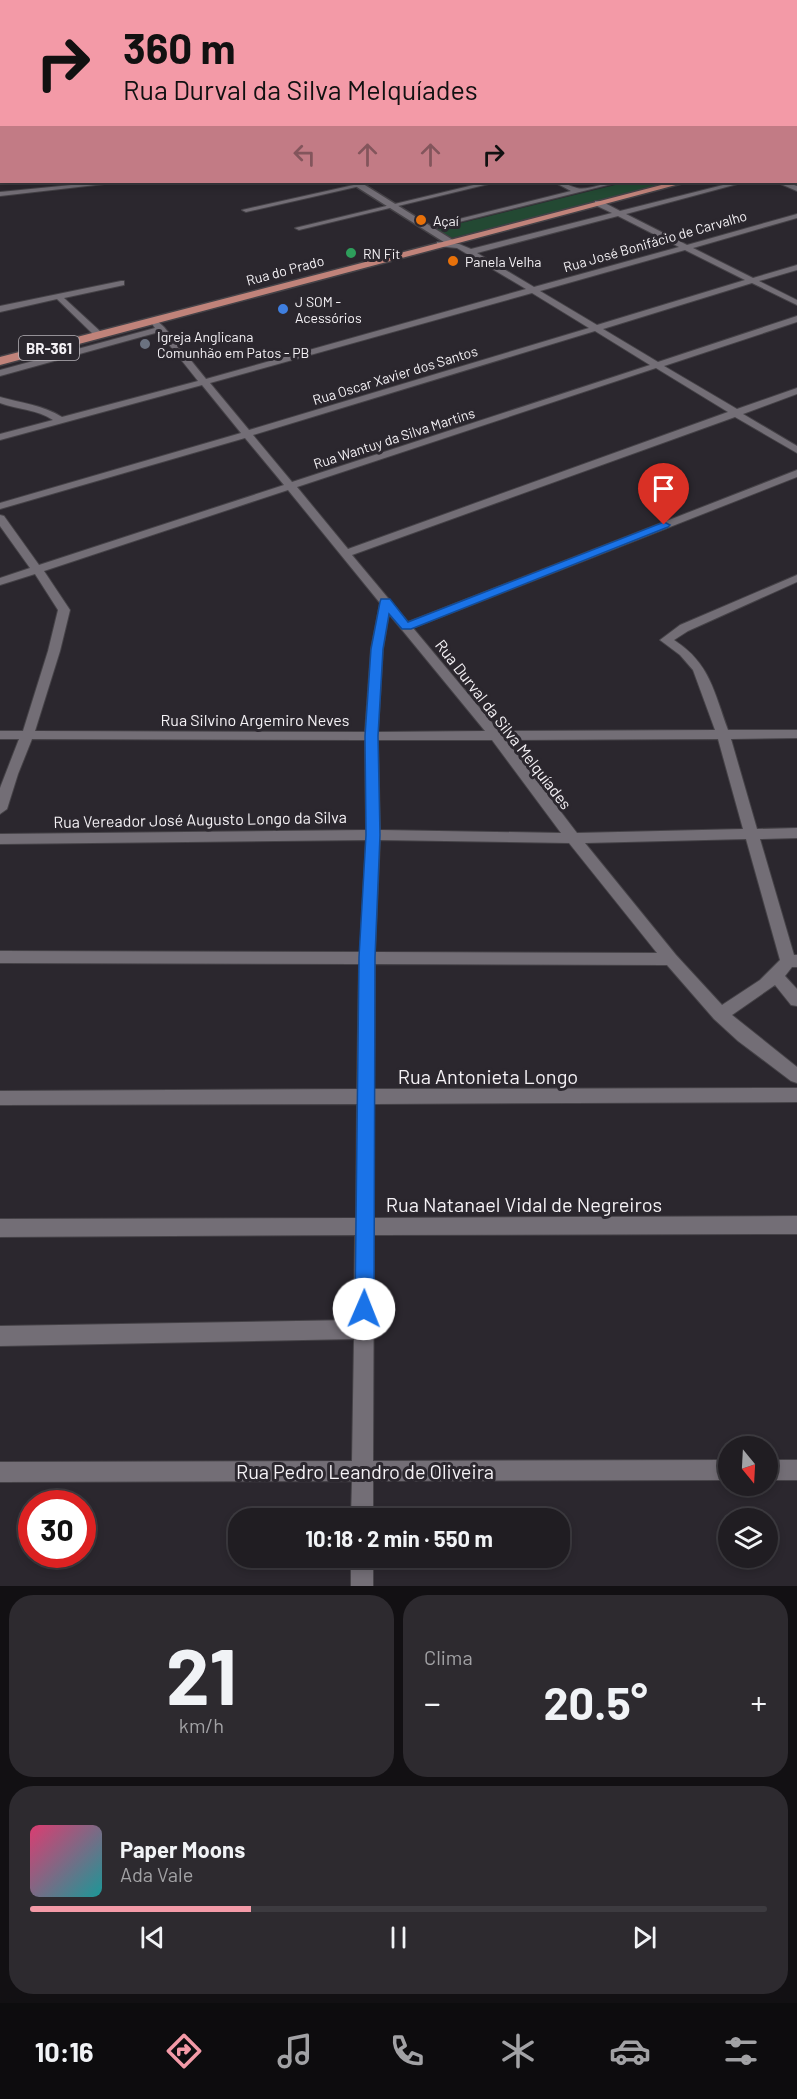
<!DOCTYPE html>
<html lang="pt">
<head>
<meta charset="utf-8">
<style>
  body { margin:0; font-family:Barlow,sans-serif; background:#2d2a2f; color:#f1f3f6; height:100vh; display:flex; flex-direction:column; font-size:22px; white-space:nowrap }
  * { box-sizing:border-box; margin:0 }
  p { font-size:20px; color:#a2a2a5 }
  .icon { flex:none; width:33px; height:33px; fill:none; stroke:currentColor; stroke-width:2; stroke-linecap:round; stroke-linejoin:round }
  .map { position:relative; height:1586px; overflow:hidden }
  .details { display:flex; flex-direction:column; gap:9px; padding:9px; background:#121013; flex:1 }
  .details>* { flex:none }
  .top-card { position:absolute; left:0px; top:0px; width:798px; height:183px; box-shadow:0 3px 9px #0003,0 0 0 2px #3d3b40; background:#f39aa7; color:#111; overflow:hidden }
  .needle { width:39px; rotate:162deg }
  .tools { position:absolute; left:718px; top:1436px; display:grid; gap:12px }
  .tools a { display:grid; place-items:center; width:60px; height:60px; border-radius:50%; background:#201d22; box-shadow:0 3px 9px #0003,0 0 0 2px #3d3b40; font-size:30px }
  .speed { position:absolute; left:18px; top:1490px; display:flex; gap:12px; font-size:30px; font-weight:700; text-align:center }
  .speed>* { display:grid; place-content:center; width:78px; height:78px; border-radius:50%; background:#201d22; box-shadow:0 3px 9px #0003,0 0 0 2px #3d3b40; line-height:1 }
  .speed .limit { border:9px solid #d22; background:#fff; color:#111 }
  .pin { position:absolute; display:grid; place-items:center; width:51px; height:51px; color:#fff; margin:-62px -26px; border-radius:50% 50% 50% 0; rotate:-45deg; box-shadow:0 0 6px #0007 }
  .pin .icon { rotate:45deg }
  .me { position:absolute; width:66px; margin:-33px; rotate:1deg; stroke-linejoin:round; filter:drop-shadow(0 0 4px #0008) }
  .turn { display:flex; align-items:center; gap:21px; height:126px; padding:0 24px; font-size:27px }
  .turn .icon { width:78px; height:78px; stroke-width:2.5 }
  .turn b { display:block; font-size:42px; line-height:51px }
  .lanes { display:flex; align-items:center; height:57px; padding:0 24px; background:#0003; justify-content:center; gap:30px; direction:ltr }
  .lanes .off { opacity:.35 }
  .big { font-size:45px; font-weight:700; line-height:1.1 }
  .details .card { flex:1; display:flex; flex-direction:column; justify-content:center; gap:9px; min-width:0; padding:0 21px; border-radius:24px; background:#2d2a2f }
  .details .dial { align-items:center; gap:0 }
  .dial b { font-size:78px; line-height:1 }
  .song { display:flex; align-items:center; gap:18px }
  .cover { width:72px; height:72px; border-radius:9px; background:linear-gradient(135deg,hsl(340 70% 55%),hsl(180 70% 35%)) }
  .played { height:6px; border-radius:3px; background:linear-gradient(90deg,#f39aa7 30%,#3d3b40 30%) }
  .keys { display:flex; justify-content:space-around; direction:ltr }
  .heat { display:flex; justify-content:space-between; align-items:center; font-size:33px; direction:ltr }
  .details .tiles { flex:1; display:grid; gap:9px; grid-template-columns:1fr 1fr }
  .card:last-child { grid-column:span 2 }
  .trip { position:absolute; left:228px; top:1508px; width:342px; height:60px; border-radius:24px; background:#201d22; box-shadow:0 3px 9px #0003,0 0 0 2px #3d3b40; font-weight:700; line-height:60px; text-align:center }
  .tabs { display:flex; height:96px; justify-content:space-around; align-items:center; background:#0d0c0e; color:#a2a2a5 }
  .tabs .icon { width:42px; height:42px }
  .tabs .selected { color:#f39aa7 }
  .tabs b { font-size:27px; color:#f1f3f6 }
  .map>svg:first-child { display:block }
  .green { fill:#234933 }
  .lines { fill:none; stroke-linecap:round; stroke-linejoin:round }
  .street-casing { stroke:#454247; stroke-width:2 }
  .secondary-casing { stroke:#454247; stroke-width:3 }
  .primary-casing { stroke:#454247; stroke-width:3 }
  .street { fill:#736e76; fill-rule:evenodd }
  .secondary { fill:#736e76; fill-rule:evenodd }
  .primary { fill:#c0837a; fill-rule:evenodd }
  .route { fill:#1a73e8; stroke:#114b97; stroke-width:1.5 }
  .food-dot { fill:#e8710a; stroke:#2b272e; stroke-width:2 }
  .leisure-dot { fill:#2e9e5b; stroke:#2b272e; stroke-width:2 }
  .shop-dot { fill:#3f7fe0; stroke:#2b272e; stroke-width:2 }
  .worship-dot { fill:#6b7280; stroke:#2b272e; stroke-width:2 }
  .labels { text-anchor:middle; dominant-baseline:central; stroke-width:6; stroke-linejoin:round; paint-order:stroke }
  .far-poi-label { font-size:14px; fill:#f4f1f5; stroke:#2b272e; text-anchor:start }
  .far-street-label { font-size:14px; fill:#f4f1f5; stroke:#2b272e }
  .shield { fill:#2b272e; stroke:#b8b4b9; stroke-width:1.5 }
  .shield-label { font-size:15px; font-weight:bold; fill:#f4f1f5 }
  .street-label { font-size:16px; fill:#f4f1f5; stroke:#2b272e }
  .near-street-label { font-size:20px; fill:#f4f1f5; stroke:#2b272e }
</style>
</head>
<body>
<div class="map">
<svg width="797" height="1586" viewBox="0 0 797 1586">
  <rect width="100%" height="100%" fill="#2b272e"/>
  <path class="green" d="M 627,182 L 673,182 L 452,238 L 437,229 Z"/>
  <g class="lines">
    <g class="street-casing">
      <path id="street" d="M 36,0 L 42,0 L 35,2 Z
        M 249,0 L 255,0 L 255,2 L 249,2 Z
        M 260,0 L 266,0 L 266,2 L 260,2 Z
        M 383,0 L 395,0 L 378,2 Z
        M 467,0 L 473,0 L 473,2 L 467,2 Z
        M 543,0 L 552,0 L 539,2 Z
        M 613,0 L 622,0 L 609,2 Z
        M 693,0 L 709,0 L 687,2 Z
        M 736,0 L 750,0 L 736,2 Z
        M 0,6 L 2,6 L 2,10 L 0,10 Z
        M 796,6 L 797,6 L 797,10 L 796,10 Z
        M 796,22 L 797,22 L 797,26 L 796,25 Z
        M 0,23 L 2,23 L 2,27 L 0,27 Z
        M 0,37 L 2,37 L 2,41 L 0,41 Z
        M 796,40 L 797,40 L 797,44 L 796,44 Z
        M 796,50 L 797,51 L 797,55 L 796,55 Z
        M 796,82 L 797,82 L 797,86 L 796,86 Z
        M 796,106 L 797,106 L 797,110 L 796,110 Z
        M 796,133 L 797,133 L 796,138 Z
        M 0,170 L 2,170 L 2,174 L 0,174 Z
        M 102,182 L 122,182 L 0,196 L 0,192 Z
        M 367,182 L 378,182 L 246,212 L 242,210 Z
        M 486,182 L 497,182 L 299,230 L 295,228 Z
        M 554,182 C 564,181 568,186 577,188 C 588,191 606,181 620,182 L 427,230 L 423,228 L 571,191 Z
        M 735,182 L 745,182 L 626,214 L 687,245 L 797,214 L 797,218 L 693,248 L 753,278 L 797,265 L 797,270 L 759,281 L 797,300 L 797,305 L 752,283 L 603,329 L 658,362 L 797,316 L 797,322 L 664,366 L 737,409 L 797,388 L 797,394 L 743,414 L 797,446 L 797,453 L 735,417 L 352,555 L 408,622 L 797,470 L 797,477 L 413,628 L 499,731 L 715,730 L 693,670 L 680,655 L 660,640 L 680,625 L 797,575 L 797,582 L 688,631 L 674,640 C 710,663 714,692 728,730 L 797,730 L 797,738 L 731,739 L 757,829 L 797,828 L 797,838 L 760,839 L 794,955 L 797,955 L 797,967 L 792,967 L 785,976 L 797,989 L 797,1006 L 791,1005 L 775,985 L 732,1015 L 797,1067 L 797,1083 L 791,1081 L 738,1041 L 714,1019 L 667,965 L 375,964 L 374,1089 L 797,1088 L 797,1102 L 374,1104 L 374,1218 L 797,1216 L 797,1234 L 374,1235 L 373,1461 L 729,1460 L 729,1480 L 373,1481 L 373,1518 L 351,1518 L 352,1481 L 0,1482 L 0,1462 L 352,1461 L 354,1339 L 0,1346 L 0,1326 L 354,1320 L 355,1235 L 0,1237 L 0,1219 L 356,1218 L 357,1104 L 0,1105 L 0,1091 L 357,1089 L 359,964 L 0,963 L 0,951 L 360,952 L 366,840 L 0,844 L 0,834 L 366,830 L 365,740 L 32,739 L 18,774 L 7,809 L 0,814 L 0,788 L 19,739 L 0,739 L 0,731 L 23,731 L 48,651 L 58,610 L 35,574 L 0,585 L 0,578 L 30,568 L 0,526 L 0,515 L 4,516 L 39,565 L 284,485 L 245,438 L 0,509 L 0,503 L 241,433 L 202,385 L 0,440 L 0,434 L 53,420 C 37,409 18,410 0,403 L 0,397 C 21,403 43,405 62,417 L 198,381 L 159,332 L 0,376 L 0,370 L 155,328 L 150,321 L 154,318 L 164,327 L 206,379 L 526,289 L 457,248 L 437,246 L 437,242 L 459,244 L 471,249 L 612,213 L 595,205 L 595,201 L 601,201 L 620,211 ZM 618,216 L 679,247 L 534,287 L 477,253 ZM 685,250 L 745,280 L 597,325 L 540,291 ZM 532,293 L 589,328 L 249,430 L 210,383 ZM 595,331 L 650,365 L 292,482 L 253,435 ZM 656,368 L 728,412 L 348,549 L 297,487 ZM 288,490 L 380,603 L 371,649 L 365,732 L 35,731 L 60,651 L 70,610 L 44,571 ZM 389,614 L 485,731 L 378,732 L 383,649 ZM 718,739 L 743,829 L 577,833 L 506,740 ZM 378,740 L 492,740 L 561,833 L 380,830 ZM 746,839 L 780,960 L 760,980 L 722,1005 L 676,955 L 585,843 ZM 380,840 L 569,843 L 657,953 L 375,952 Z
        M 776,182 L 785,182 L 797,186 L 797,191 Z
        M 121,281 L 124,281 L 124,285 L 64,298 L 102,333 L 102,337 L 96,337 L 57,299 L 0,312 L 0,306 Z
        M 768,1460 L 797,1460 L 797,1480 L 768,1480 Z
        M 351,1557 L 373,1557 L 373,1586 L 351,1586 Z"/>
    </g>
    <g class="secondary-casing">
      <path id="secondary" d="M 349,182 L 360,182 L 456,242 L 447,244 Z"/>
    </g>
    <g class="primary-casing">
      <path id="primary" d="M 796,149 L 797,149 L 797,155 L 796,155 Z
        M 673,182 L 687,182 L 0,365 L 0,357 Z"/>
    </g>
    <use href="#street" class="street"/>
    <use href="#secondary" class="secondary"/>
    <use href="#primary" class="primary"/>
  </g>
  <path class="route" d="M 664,522 L 670,525 L 668,527 L 411,629 L 402,629 L 389,614 L 383,649 L 378,736 L 380,835 L 375,957 L 374,1309 L 371,1315 L 364,1318 L 358,1315 L 355,1309 L 359,957 L 366,835 L 365,736 L 371,649 L 380,602 L 381,599 L 390,599 L 408,622 Z"/>
  <g class="food-dot">
    <circle cx="421" cy="220" r="6"/>
    <circle cx="453" cy="261" r="6"/>
  </g>
  <circle class="leisure-dot" cx="351" cy="253" r="6"/>
  <circle class="shop-dot" cx="283" cy="309" r="6"/>
  <circle class="worship-dot" cx="145" cy="344" r="6"/>
  <g class="labels">
    <g class="far-poi-label">
      <text x="433" y="220">Açaí</text>
      <text x="363" y="253">RN Fit</text>
      <text x="465" y="261">Panela Velha</text>
      <text x="295" y="301">J SOM -<tspan x="295" dy="16">Acessórios</tspan></text>
      <text x="157" y="336">Igreja Anglicana<tspan x="157" dy="16">Comunhão em Patos - PB</tspan></text>
    </g>
    <g class="far-street-label">
      <text transform="translate(655 241) rotate(-16)">Rua José Bonifácio de Carvalho</text>
      <text transform="translate(285 270) rotate(-15)">Rua do Prado</text>
      <text transform="translate(395 375) rotate(-17)">Rua Oscar Xavier dos Santos</text>
      <text transform="translate(394 438) rotate(-18)">Rua Wantuy da Silva Martins</text>
    </g>
    <rect class="shield" x="19" y="336" width="60" height="24" rx="4.5"/>
    <g class="shield-label">
      <text x="49" y="348">BR-361</text>
    </g>
    <g class="street-label">
      <text x="255" y="719">Rua Silvino Argemiro Neves</text>
      <text transform="translate(504 724) rotate(52)">Rua Durval da Silva Melquíades</text>
      <text transform="translate(200 819) rotate(-1)">Rua Vereador José Augusto Longo da Silva</text>
    </g>
    <g class="near-street-label">
      <text x="488" y="1076">Rua Antonieta Longo</text>
      <text x="524" y="1204">Rua Natanael Vidal de Negreiros</text>
      <text x="365" y="1471">Rua Pedro Leandro de Oliveira</text>
    </g>
  </g>
</svg>
<div class="tools">
<a><svg class="needle" viewBox="-14 -14 28 28"><path d="M0-13l5 13h-10z" fill="#e53935"/><path d="M0 13l5-13h-10z" fill="#a2a2a5"/></svg></a>
<a><svg class="icon" aria-label="layers" viewBox="0 0 24 24"><path d="M12 4l9 5-9 5-9-5zM3 14l9 5 9-5"/></svg></a>
</div>
<div class="speed"><div class="limit">30</div></div>
<div class="pin" style="left:664px;top:525px;background:#d93025"><svg class="icon" aria-label="arrive" viewBox="0 0 24 24"><path d="M6 21V4h12l-3 4 3 4H6"/></svg></div>
<svg class="me" style="left:364px;top:1309px" viewBox="-20 -20 40 40"><circle r="19" fill="#fff"/><path d="M0-13L10 11 0 6-10 11z" fill="#1a73e8"/></svg>
<div class="trip">10:18 · 2 min · 550 m</div>
<div class="top-card">
<div class="turn"><svg class="icon" aria-label="right" viewBox="0 0 24 24"><path d="M7 20v-9h11M14 6l5 5-5 5"/></svg><div><b>360 m</b>Rua Durval da Silva Melquíades</div></div>
<div class="lanes"><svg class="icon off" aria-label="left" viewBox="0 0 24 24"><path d="M17 20v-9H6M10 6l-5 5 5 5"/></svg><svg class="icon off" aria-label="ahead" viewBox="0 0 24 24"><path d="M12 20V5M6 11l6-6 6 6"/></svg><svg class="icon off" aria-label="ahead" viewBox="0 0 24 24"><path d="M12 20V5M6 11l6-6 6 6"/></svg><svg class="icon" aria-label="right" viewBox="0 0 24 24"><path d="M7 20v-9h11M14 6l5 5-5 5"/></svg></div>
</div>
</div>
<section class="details">
<div class="tiles">
<div class="card dial"><b>21</b><p>km/h</p></div>
<div class="card"><p>Clima</p>
<div class="heat"><a>−</a><b class="big">20.5°</b><a>+</a></div>
</div>
<div class="card">
<div class="song"><i class="cover"></i><div><b>Paper Moons</b><p>Ada Vale</p></div></div>
<div class="played"></div>
<div class="keys"><svg class="icon" aria-label="previous" viewBox="0 0 24 24"><path d="M18 5L8 12l10 7zM5 5v14"/></svg><svg class="icon" aria-label="pause" viewBox="0 0 24 24"><path d="M8 5v14M16 5v14"/></svg><svg class="icon" aria-label="next" viewBox="0 0 24 24"><path d="M6 5l10 7-10 7zM19 5v14"/></svg></div>
</div>
</div>
</section>
<nav class="tabs">
<b>10:16</b>
<svg class="icon selected" aria-label="directions" viewBox="0 0 24 24"><path d="M12 3l9 9-9 9-9-9zM9 14v-3h6M13 9l2 2-2 2"/></svg>
<svg class="icon" aria-label="music" viewBox="0 0 24 24"><path d="M9 18V5l10-2v13"/><circle cx="6" cy="18" r="3"/><circle cx="16" cy="16" r="3"/></svg>
<svg class="icon" aria-label="phone" viewBox="0 0 24 24"><path d="M5 4h4l2 5-3 2q2 4 5 5l2-3 5 2v4C11 20 4 13 5 4z"/></svg>
<svg class="icon" aria-label="climate" viewBox="0 0 24 24"><path d="M12 3v18M4 7l16 10M4 17L20 7"/></svg>
<svg class="icon" aria-label="car" viewBox="0 0 24 24"><path d="M5 17H2v-5l4-1 3-4h7l3 4 3 1v5h-3M9 17h6M6 11h13"/><circle cx="7" cy="17" r="2"/><circle cx="17" cy="17" r="2"/></svg>
<svg class="icon" aria-label="filters" viewBox="0 0 24 24"><path d="M4 7h16M4 17h16"/><circle cx="9" cy="7" r="2"/><circle cx="15" cy="17" r="2"/></svg>
</nav>
</body>
</html>
